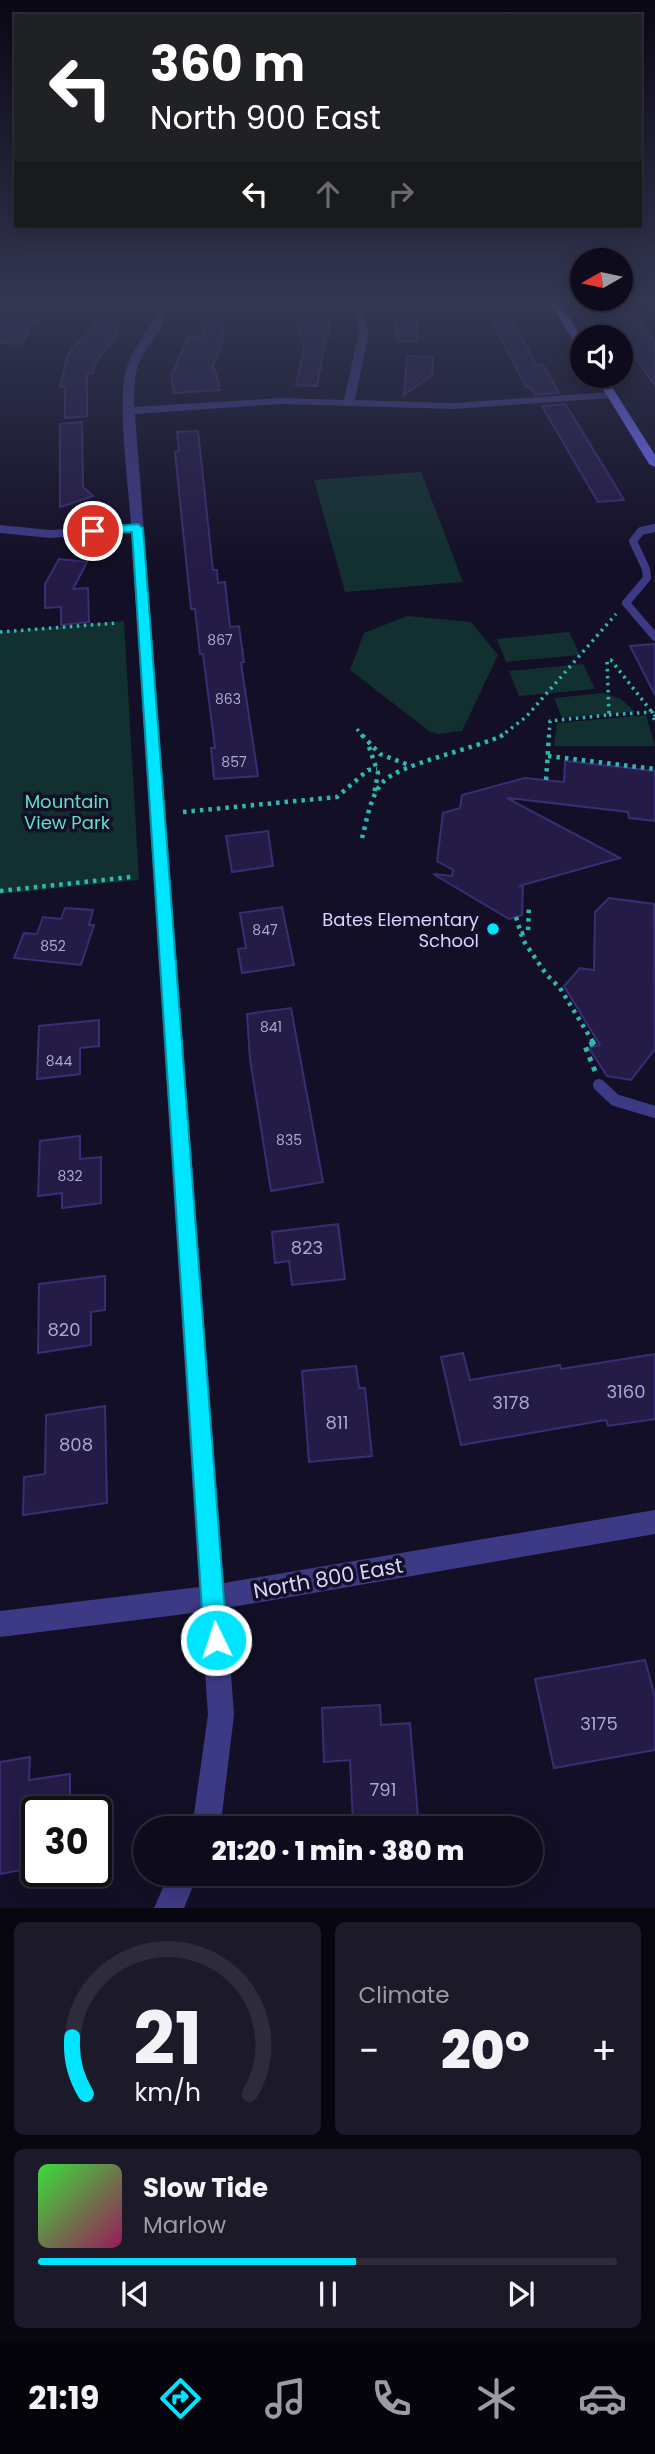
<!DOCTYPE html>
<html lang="en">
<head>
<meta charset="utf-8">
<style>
  body { margin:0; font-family:Poppins,sans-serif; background:#1c1929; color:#f1f3f6; height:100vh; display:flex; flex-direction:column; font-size:26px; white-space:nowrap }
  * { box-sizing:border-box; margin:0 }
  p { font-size:23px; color:#9b9ba3 }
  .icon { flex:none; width:38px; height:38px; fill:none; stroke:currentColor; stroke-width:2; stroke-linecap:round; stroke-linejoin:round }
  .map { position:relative; height:1908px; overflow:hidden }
  .side { display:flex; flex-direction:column; gap:14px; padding:14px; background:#08060f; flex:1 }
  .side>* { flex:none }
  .banner { position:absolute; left:14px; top:14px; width:628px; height:214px; border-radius:0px; box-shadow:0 4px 18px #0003,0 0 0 2px #2e2b3b; background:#202124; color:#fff; overflow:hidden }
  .needle { width:46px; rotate:261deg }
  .fabs { position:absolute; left:570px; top:248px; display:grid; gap:14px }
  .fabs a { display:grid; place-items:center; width:63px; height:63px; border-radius:50%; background:#0e0b1c; box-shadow:0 4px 18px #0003,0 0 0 2px #2e2b3b; font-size:35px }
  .speed { position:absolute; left:21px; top:1796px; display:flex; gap:14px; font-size:35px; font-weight:700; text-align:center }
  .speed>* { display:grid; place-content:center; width:91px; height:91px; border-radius:50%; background:#0e0b1c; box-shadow:0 4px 18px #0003,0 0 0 2px #2e2b3b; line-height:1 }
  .speed .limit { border:4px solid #111; border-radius:10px; background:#fff; color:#111 }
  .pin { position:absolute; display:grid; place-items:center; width:60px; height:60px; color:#fff; margin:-30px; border:4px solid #fff; border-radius:50%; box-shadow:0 2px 7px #0007 }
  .me { position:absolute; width:77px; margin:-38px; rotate:356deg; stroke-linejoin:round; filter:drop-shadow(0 0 5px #0008) }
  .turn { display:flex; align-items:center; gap:24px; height:147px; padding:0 21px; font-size:32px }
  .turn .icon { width:91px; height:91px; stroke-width:2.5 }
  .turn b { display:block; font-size:49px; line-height:60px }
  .lanes { display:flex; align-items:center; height:66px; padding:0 21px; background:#0003; justify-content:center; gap:35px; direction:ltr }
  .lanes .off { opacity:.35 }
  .big { font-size:52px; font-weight:800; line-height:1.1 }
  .side .card { flex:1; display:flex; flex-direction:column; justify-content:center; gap:10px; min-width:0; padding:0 24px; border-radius:10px; background:#1c1929 }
  .side .dial { align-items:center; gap:0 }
  .dial svg { height:182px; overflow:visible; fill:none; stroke:#2e2b3b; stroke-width:7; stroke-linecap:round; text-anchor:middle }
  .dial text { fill:#f1f3f6; stroke:none }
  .song { display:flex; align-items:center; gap:21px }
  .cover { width:84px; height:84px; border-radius:10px; background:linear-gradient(135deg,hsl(120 70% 55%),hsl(330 70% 35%)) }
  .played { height:7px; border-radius:4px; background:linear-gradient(90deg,#00e5ff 55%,#2e2b3b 55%) }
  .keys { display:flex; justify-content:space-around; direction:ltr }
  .heat { display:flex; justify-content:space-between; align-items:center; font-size:38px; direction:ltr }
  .side .tiles { flex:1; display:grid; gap:14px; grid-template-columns:1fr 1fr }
  .card:last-child { grid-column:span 2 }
  .trip { position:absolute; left:133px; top:1816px; width:410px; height:70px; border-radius:35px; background:#0e0b1c; box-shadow:0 4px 18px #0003,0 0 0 2px #2e2b3b; font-weight:800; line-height:70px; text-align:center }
  .menu { display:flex; height:112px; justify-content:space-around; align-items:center; background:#06040b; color:#9b9ba3 }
  .menu .icon { width:49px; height:49px }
  .menu .active { color:#00e5ff }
  .menu b { font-size:32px; color:#f1f3f6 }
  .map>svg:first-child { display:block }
  .green { fill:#12302f }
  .building { fill:#241b47; stroke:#3b2d73; stroke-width:2 }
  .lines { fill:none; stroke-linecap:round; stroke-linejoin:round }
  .path-far2 { stroke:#2fb8b0; stroke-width:3.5; stroke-dasharray:2.5 4.5; stroke-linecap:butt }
  .path-far1 { stroke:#2fb8b0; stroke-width:4.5; stroke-dasharray:3.5 5; stroke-linecap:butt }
  .path { stroke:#2fb8b0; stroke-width:5; stroke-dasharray:4.5 6; stroke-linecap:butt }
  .lane-far1 { stroke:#3d3a85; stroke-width:8 }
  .lane { stroke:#3d3a85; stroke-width:12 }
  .street { fill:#3d3a85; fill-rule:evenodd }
  .secondary { fill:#6f6bff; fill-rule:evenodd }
  .route { fill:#00e5ff; stroke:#0095a6; stroke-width:2 }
  .poi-dot { fill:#00e5ff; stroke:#130f26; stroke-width:2.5 }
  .labels { text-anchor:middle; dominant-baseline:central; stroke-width:7; stroke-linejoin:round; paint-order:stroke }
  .number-label { font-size:14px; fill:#aca6d1 }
  .park-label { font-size:18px; fill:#5fe0c0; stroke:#130f26 }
  .poi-label { font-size:18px; fill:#d9d4ff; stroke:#130f26; text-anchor:end }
  .near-number-label { font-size:18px; fill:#aca6d1 }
  .near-street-label { font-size:21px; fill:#d9d4ff; stroke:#130f26 }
</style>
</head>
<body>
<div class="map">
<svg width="655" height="1908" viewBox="0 0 655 1908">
  <rect width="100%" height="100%" fill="#130f26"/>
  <path class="green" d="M 421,472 L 463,582 L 345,592 L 314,480 Z
    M 407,616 L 471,622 L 498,655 L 462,731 L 438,734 L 429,731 L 350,670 L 364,633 Z
    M 124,621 L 139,880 L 0,894 L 0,632 Z
    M 569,632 L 580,655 L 506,662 L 497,639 Z
    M 583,664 L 595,689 L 519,696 L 509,671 Z
    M 603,693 L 621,699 L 635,712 L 562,718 L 554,698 Z
    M 646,715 L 655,746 L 554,746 L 557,723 Z"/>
  <path class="building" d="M 114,300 L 128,300 L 114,340 L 94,364 L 93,373 L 87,374 L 87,416 L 65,418 L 65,387 L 60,387 L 68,354 Z
    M 391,300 L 406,300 L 416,320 L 418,341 L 397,341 Z
    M 44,301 L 22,344 L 0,343 L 0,323 Z
    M 324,305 L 328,320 L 329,338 L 326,338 L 317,386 L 296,385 L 304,348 L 292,307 Z
    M 508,311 L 536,365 L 543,365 L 559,393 L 535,395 L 530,387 L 526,387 L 487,312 Z
    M 636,314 L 655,342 L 655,386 L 607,316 Z
    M 221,315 L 224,336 L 212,369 L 215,369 L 220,390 L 174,393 L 171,376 L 188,337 L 204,337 L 200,316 Z
    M 407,356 L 433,357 L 432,375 L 404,395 Z
    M 565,404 L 574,418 L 624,500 L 598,502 L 542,406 Z
    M 82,422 L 83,487 L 93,496 L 60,507 L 60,424 Z
    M 198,431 L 213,570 L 217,570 L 218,583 L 225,582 L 230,627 L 239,626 L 244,662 L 241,663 L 258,776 L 214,779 L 211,748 L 215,748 L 203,654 L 200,654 L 195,609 L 191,609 L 175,452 L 179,451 L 177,432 Z
    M 59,559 L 87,562 L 73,589 L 88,588 L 89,622 L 61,625 L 61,607 L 45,608 L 45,584 Z
    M 655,644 L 655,695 L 630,646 Z
    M 565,761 L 655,771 L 655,821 L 629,818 L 628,812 L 507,798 L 620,858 L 519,886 L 523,886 L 522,915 L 509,919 L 433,874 L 452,876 L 453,870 L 437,861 L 443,813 L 460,808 L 462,795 L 525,778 L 564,782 Z
    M 268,831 L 273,866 L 232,872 L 226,836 Z
    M 609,898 L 654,904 L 655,1049 L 631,1080 L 607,1076 L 589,1048 L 600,1045 L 564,986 L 580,968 L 594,970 L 595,912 Z
    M 282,907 L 294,965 L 242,973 L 238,949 L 246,948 L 240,913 Z
    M 65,908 L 93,910 L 89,925 L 94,925 L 81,965 L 14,958 L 24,933 L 37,934 L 43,917 L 61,919 Z
    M 291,1008 L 323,1182 L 271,1191 L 250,1059 L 247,1014 Z
    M 99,1020 L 99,1046 L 80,1048 L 80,1074 L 37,1079 L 39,1026 Z
    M 80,1136 L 80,1159 L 101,1157 L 101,1203 L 62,1208 L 62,1193 L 38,1196 L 40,1141 Z
    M 338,1224 L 345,1279 L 292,1285 L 289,1261 L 275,1263 L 272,1232 Z
    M 105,1276 L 105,1310 L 91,1312 L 91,1345 L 38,1353 L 39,1284 Z
    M 463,1353 L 470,1380 L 560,1365 L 561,1369 L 655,1354 L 655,1419 L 608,1426 L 606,1420 L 461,1445 L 441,1357 Z
    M 356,1366 L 359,1388 L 365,1388 L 372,1456 L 309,1462 L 302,1371 Z
    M 105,1406 L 107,1503 L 23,1515 L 24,1477 L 45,1474 L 46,1415 Z
    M 645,1660 L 655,1697 L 655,1750 L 554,1768 L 535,1679 Z
    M 380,1705 L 381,1725 L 410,1723 L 418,1817 L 353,1821 L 350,1760 L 324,1762 L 322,1708 Z
    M 30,1757 L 29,1780 L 70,1774 L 70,1811 L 37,1811 L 37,1867 L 0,1874 L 0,1762 Z"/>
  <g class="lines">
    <path class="path-far2" d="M 0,632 L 117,623
      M 609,715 L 652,712 L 655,722
      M 357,729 L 363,737
      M 500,737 L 526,717 L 616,614
      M 549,737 L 550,721 L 609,715 L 607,661 L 611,660 L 655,716"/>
    <path class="path-far1" d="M 362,735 L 380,754 L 411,766
      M 369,747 L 378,773 L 374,795
      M 548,756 L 655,769
      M 546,780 L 549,735
      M 183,812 L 337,797 L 368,770 L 377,769
      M 362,838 C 367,820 370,796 383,782 C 399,764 475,749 503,735
      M 0,891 L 131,877
      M 516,917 L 523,940 L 546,974 L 560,988 L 593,1042
      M 521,934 L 528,931 L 529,905"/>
    <path class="path" d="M 592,1041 L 595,1046
      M 595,1071 L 585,1046 L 598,1042"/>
    <path class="lane-far1" d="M 655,528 L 641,531 L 633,541 L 646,569 L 647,578 L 626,603 L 655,637"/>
    <path class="lane" d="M 599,1085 L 615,1100 L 655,1112"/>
    <path class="street" d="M 161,300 L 169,300 C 169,325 148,341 139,363 C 133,377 135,393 134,407 L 281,398 L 344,400 L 359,331 L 351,300 L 360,300 L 369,331 L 355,400 L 453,403 L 612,392 L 617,395 L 612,398 L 453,409 L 281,404 L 135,414 L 224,1583 L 655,1510 L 655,1534 L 226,1608 L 234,1715 L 222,1814 L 216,1829 L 188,1829 L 194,1814 L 208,1715 L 201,1612 L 0,1637 L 0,1611 L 199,1587 L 131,532 L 50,538 L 0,533 L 0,525 L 50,530 L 131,525 C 129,487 116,400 127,367 C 135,342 156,326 161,300 Z
      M 169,1874 L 198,1874 L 184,1908 L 154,1908 Z"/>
    <path class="secondary" d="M 548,300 L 558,300 L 583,340 L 583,351 L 578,348 Z
      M 595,376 L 605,376 L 655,455 L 655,467 L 649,464 Z"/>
  </g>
  <linearGradient id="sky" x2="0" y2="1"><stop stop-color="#0a0815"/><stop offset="0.53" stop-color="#333752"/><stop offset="1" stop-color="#333752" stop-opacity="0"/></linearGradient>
  <rect width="655" height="567" fill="url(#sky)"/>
  <path class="route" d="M 138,524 L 143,528 L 227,1640 L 224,1648 L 216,1652 L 207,1648 L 204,1640 L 132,532 L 93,534 L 88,531 L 93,528 Z"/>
  <circle class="poi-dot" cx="493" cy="929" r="7"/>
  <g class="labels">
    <g class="number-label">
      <text x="220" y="640">867</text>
      <text x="228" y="699">863</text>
      <text x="234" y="762">857</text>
      <text x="265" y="930">847</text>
      <text x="53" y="946">852</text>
      <text x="271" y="1027">841</text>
      <text x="59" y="1061">844</text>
      <text x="289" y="1140">835</text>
      <text x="70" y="1176">832</text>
    </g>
    <g class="park-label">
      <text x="67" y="801">Mountain<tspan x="67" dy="21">View Park</tspan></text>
    </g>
    <g class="poi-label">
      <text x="479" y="919">Bates Elementary<tspan x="479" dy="21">School</tspan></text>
    </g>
    <g class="near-number-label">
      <text x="307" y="1247">823</text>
      <text x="64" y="1329">820</text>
      <text x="626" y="1391">3160</text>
      <text x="511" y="1402">3178</text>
      <text x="337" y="1422">811</text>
      <text x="76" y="1444">808</text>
      <text x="599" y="1723">3175</text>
      <text x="383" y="1789">791</text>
    </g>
    <g class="near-street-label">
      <text transform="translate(328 1578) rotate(-10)">North 800 East</text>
    </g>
  </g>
</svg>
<div class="fabs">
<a><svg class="needle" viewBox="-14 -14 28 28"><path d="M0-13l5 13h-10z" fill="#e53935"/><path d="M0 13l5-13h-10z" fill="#9b9ba3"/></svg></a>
<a><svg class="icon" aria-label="sound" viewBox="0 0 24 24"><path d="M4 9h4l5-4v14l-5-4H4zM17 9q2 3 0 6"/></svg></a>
</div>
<div class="speed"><div class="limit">30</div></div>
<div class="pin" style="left:93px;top:531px;background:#d93025"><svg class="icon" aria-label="arrive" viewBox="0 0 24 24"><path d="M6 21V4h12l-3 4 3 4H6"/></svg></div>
<svg class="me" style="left:216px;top:1640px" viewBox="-20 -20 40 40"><circle r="17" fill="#00e5ff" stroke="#fff" stroke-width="3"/><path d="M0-11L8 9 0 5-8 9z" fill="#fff"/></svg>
<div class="trip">21:20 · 1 min · 380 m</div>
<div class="banner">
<div class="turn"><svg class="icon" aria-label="left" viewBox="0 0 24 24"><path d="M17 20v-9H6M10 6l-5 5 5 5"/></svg><div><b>360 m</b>North 900 East</div></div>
<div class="lanes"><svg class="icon" aria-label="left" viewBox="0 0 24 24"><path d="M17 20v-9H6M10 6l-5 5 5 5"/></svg><svg class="icon off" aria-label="ahead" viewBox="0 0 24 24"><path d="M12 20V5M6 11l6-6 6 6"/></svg><svg class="icon off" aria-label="right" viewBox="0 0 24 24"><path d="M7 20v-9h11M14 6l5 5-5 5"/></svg></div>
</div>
</div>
<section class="side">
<div class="tiles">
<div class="card dial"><svg viewBox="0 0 100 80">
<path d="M14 69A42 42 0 1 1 86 69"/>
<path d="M14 69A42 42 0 0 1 8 44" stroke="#00e5ff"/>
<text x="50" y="56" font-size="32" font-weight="700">21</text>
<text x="50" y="72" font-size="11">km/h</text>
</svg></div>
<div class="card"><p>Climate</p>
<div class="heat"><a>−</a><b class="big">20°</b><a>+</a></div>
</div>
<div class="card">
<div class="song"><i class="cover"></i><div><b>Slow Tide</b><p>Marlow</p></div></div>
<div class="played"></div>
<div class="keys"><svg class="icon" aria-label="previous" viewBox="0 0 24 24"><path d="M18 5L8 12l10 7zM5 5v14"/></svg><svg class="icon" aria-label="pause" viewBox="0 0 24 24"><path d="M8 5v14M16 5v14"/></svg><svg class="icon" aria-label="next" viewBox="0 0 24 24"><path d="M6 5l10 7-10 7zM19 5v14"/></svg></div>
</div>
</div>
</section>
<nav class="menu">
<b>21:19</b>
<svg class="icon active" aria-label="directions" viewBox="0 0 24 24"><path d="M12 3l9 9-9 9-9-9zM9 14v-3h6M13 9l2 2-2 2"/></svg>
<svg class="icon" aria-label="music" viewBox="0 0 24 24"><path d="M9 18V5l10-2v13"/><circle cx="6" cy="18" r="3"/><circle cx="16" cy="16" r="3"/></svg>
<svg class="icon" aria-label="phone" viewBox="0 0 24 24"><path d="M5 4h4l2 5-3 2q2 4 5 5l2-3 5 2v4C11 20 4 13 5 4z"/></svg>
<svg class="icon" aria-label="climate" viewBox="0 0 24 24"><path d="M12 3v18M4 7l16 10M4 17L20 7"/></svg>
<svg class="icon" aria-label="car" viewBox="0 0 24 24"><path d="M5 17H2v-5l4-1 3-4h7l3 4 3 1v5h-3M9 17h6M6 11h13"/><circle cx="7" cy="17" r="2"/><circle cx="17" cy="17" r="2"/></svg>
</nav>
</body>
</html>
